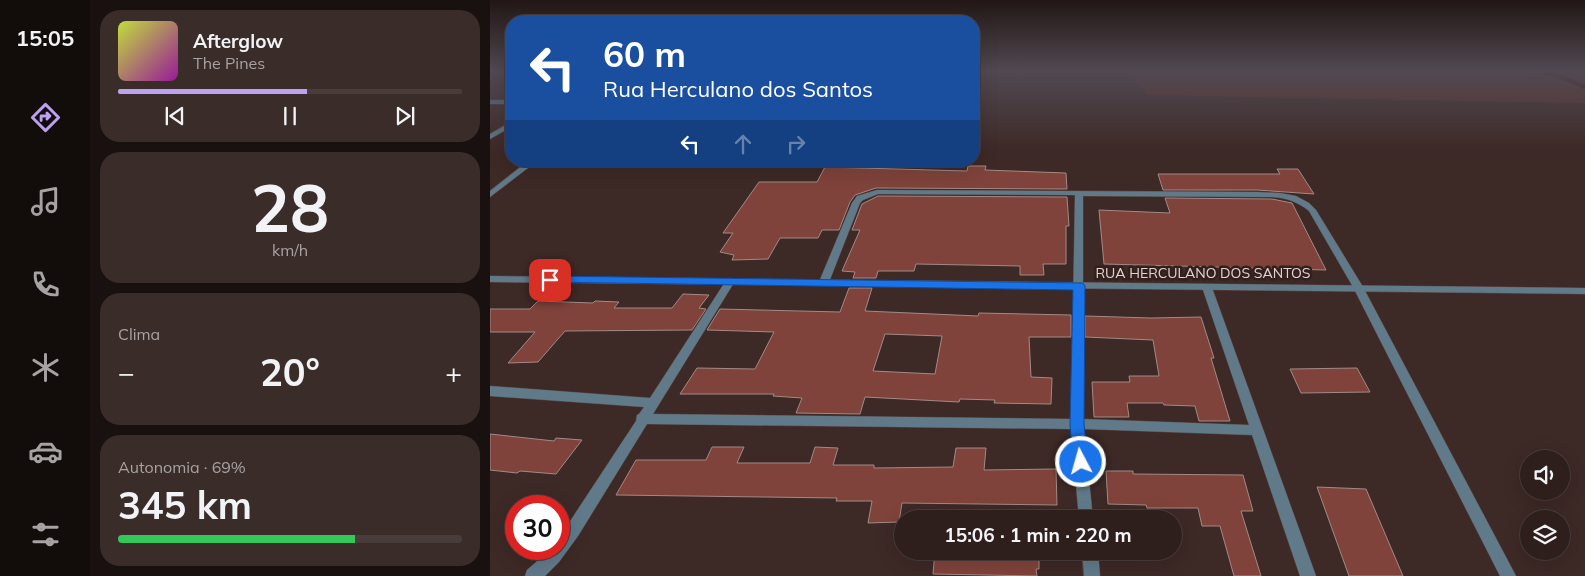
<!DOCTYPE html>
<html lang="pt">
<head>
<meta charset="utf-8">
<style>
  body { margin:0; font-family:Mulish,sans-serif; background:#3a2c29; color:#f1f3f6; height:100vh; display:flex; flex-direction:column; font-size:19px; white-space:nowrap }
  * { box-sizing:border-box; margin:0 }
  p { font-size:16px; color:#a7a2a3 }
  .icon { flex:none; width:28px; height:28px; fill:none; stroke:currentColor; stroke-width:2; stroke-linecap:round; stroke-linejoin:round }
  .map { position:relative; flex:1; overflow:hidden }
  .details { display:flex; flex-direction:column; gap:10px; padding:10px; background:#19110f; width:400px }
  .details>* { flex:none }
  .hud { position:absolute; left:15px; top:15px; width:475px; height:152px; border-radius:20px; box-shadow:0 5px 20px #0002,0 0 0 1px #493d3b; background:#1a4fa0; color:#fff; overflow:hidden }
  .controls { position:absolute; left:1030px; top:450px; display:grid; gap:10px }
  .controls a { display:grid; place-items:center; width:50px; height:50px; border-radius:50%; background:#2e1f1c; box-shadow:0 5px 20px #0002,0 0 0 1px #493d3b; font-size:25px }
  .speed { position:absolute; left:15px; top:495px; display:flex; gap:10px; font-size:25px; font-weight:700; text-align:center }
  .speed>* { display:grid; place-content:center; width:65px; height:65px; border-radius:50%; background:#2e1f1c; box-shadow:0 5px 20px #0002,0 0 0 1px #493d3b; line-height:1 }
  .speed .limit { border:8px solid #d22; background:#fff; color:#111 }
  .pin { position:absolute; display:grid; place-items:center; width:42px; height:42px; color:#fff; margin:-21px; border-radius:10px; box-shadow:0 2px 8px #0006 }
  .me { position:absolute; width:55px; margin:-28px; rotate:354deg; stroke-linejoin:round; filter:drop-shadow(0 0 4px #0008) }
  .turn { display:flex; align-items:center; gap:18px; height:105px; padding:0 15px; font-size:22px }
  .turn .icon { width:65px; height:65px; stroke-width:2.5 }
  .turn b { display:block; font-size:35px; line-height:42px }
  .lanes { display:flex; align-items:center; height:48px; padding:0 15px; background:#0003; justify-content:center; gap:25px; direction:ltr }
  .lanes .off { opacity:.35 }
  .big { font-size:38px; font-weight:700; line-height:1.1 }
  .details .tile { flex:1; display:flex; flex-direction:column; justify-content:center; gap:8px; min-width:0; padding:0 18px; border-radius:20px; background:#3a2c29 }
  .details .dial { align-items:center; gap:0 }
  .dial b { font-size:65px; line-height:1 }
  .song { display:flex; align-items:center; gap:15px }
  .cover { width:60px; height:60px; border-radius:8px; background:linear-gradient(135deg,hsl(70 70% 55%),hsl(300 70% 35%)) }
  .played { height:5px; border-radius:2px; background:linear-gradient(90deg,#bca0f2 55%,#493d3b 55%) }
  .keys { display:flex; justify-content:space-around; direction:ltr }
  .heat { display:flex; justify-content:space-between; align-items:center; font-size:28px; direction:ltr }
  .charge { height:8px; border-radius:4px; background:linear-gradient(90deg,#34c759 69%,#493d3b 0) }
  .trip { position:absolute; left:404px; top:510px; width:288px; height:50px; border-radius:25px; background:#2e1f1c; box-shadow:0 5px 20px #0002,0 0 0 1px #493d3b; font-weight:700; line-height:50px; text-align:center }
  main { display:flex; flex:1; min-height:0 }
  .menu { display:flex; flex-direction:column; width:90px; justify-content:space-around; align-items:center; background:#120c0b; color:#a7a2a3 }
  .menu .icon { width:35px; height:35px }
  .menu .active { color:#bca0f2 }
  .menu b { font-size:22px; color:#f1f3f6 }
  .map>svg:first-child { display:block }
  .green { fill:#582e28 }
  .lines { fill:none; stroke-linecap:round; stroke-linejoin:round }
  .stream { stroke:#3d0604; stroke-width:4.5 }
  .building { fill:#7f433b; stroke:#a38a86; fill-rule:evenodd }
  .minor-casing { stroke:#5b4845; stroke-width:1 }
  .tertiary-casing { stroke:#5b4845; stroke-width:1 }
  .minor { fill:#617a8a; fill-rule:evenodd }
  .tertiary { fill:#617a8a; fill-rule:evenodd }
  .route { fill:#1a73e8; stroke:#114b97 }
  .labels { text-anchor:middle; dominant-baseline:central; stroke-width:5; stroke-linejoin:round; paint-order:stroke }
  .street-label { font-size:14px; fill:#e1d3d0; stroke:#331f1c }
</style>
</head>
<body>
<main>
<nav class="menu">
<b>15:05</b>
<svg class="icon active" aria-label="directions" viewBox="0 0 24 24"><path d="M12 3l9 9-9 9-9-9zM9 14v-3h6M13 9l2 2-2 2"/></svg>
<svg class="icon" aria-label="music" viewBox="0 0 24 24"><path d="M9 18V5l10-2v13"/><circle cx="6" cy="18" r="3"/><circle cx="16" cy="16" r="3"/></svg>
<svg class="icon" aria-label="phone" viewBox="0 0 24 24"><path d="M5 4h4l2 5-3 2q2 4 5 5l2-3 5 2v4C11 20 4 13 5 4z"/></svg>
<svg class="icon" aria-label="climate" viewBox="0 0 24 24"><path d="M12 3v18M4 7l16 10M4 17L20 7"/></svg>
<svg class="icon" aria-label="car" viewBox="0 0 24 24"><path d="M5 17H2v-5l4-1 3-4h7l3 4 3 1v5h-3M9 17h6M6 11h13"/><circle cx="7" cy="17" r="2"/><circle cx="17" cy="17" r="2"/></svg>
<svg class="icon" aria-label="filters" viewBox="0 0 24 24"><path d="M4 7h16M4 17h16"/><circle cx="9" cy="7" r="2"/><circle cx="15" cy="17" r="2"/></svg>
</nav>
<section class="details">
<div class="tile">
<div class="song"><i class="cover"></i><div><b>Afterglow</b><p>The Pines</p></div></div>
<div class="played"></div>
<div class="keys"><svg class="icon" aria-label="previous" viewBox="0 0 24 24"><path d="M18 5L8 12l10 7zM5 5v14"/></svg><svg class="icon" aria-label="pause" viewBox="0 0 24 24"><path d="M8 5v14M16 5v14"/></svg><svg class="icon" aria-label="next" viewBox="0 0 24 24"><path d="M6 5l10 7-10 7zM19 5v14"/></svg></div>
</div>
<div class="tile dial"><b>28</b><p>km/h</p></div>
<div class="tile"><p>Clima</p>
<div class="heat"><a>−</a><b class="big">20°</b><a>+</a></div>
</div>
<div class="tile"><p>Autonomia · 69%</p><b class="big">345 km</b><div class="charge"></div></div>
</section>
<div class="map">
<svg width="1095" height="576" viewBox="0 0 1095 576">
  <rect width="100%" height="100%" fill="#3d2926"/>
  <path class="green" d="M 636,71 L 1095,71 L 1095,103 L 658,95 Z"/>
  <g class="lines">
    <path class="stream" d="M 1042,71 L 1066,75 L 1095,87"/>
  </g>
  <path class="building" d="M 478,166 L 496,166 L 495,170 L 576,173 L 577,189 L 386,188 L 365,195 L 360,202 L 349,230 L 332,230 L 328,238 L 290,238 L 278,259 L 242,260 L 244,255 L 230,252 L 243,233 L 233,233 L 269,182 L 327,182 L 335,167 L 477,171 Z
    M 787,169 L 808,169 L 824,194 L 767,190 L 673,190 L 668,174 L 790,174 Z
    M 388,196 L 577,197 L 579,226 L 576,226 L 576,264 L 553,264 L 554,275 L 530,275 L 530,266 L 426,264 L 424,271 L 388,271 L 386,278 L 363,278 L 365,272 L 352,271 L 370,230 L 362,230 L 372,204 Z
    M 675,198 L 782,199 L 802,203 L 836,270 L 614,264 L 609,210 L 680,213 Z
    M 359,288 L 382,288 L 375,311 L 488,316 L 489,313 L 581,315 L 581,337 L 539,337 L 541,377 L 562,378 L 561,404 L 504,403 L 505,400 L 470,399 L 469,402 L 375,397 L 370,414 L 306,413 L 312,398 L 283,396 L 284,394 L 190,394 L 207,368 L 265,369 L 284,332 L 217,330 L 230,309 L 350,312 ZM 395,334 L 452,336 L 445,374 L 383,371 Z
    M 193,294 L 219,295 L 209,308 L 216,309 L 202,330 L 75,331 L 48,362 L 18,363 L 45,332 L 0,332 L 0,309 L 40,309 L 48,301 L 103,303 L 105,301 L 129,302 L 124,308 L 182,308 Z
    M 595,316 L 661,318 L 711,317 L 724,358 L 721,358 L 740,421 L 709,421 L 705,406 L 674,405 L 673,403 L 637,403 L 639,417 L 604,417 L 602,382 L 640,382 L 639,376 L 669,376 L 663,340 L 595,337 Z
    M 867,368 L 880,392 L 811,393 L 800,369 Z
    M 0,434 L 64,441 L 66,438 L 92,440 L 66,474 L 30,471 L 27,473 L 0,470 Z
    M 222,447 L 254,447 L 247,463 L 320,463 L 325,447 L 348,448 L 343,465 L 384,465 L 384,468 L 463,467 L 466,448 L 496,448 L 494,470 L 566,469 L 567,505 L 412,503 L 409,522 L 378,523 L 382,501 L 346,501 L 347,498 L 126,495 L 146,460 L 216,460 Z
    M 616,471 L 643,471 L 643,474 L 753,475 L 763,511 L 751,511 L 771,576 L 744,576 L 730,526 L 712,526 L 708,508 L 657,508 L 656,505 L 618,504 Z
    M 827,487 L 876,489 L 913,576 L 859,576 Z
    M 445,551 L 549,551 L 549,569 L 546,569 L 547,576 L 443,574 Z"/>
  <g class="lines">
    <g class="minor-casing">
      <path id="minor" d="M 0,100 L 21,100 L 21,104 L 0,104 Z
        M 21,122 L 21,127 L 0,139 L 0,134 Z
        M 38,161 L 47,161 L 0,197 L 0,191 Z
        M 387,190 L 767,192 L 790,193 L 806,196 L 819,203 L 826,210 L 873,287 L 1026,576 L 1010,576 L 863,287 L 819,211 C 808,202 797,198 782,197 L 593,196 L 593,419 L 759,425 L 712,287 L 713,285 L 721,285 L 826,576 L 810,576 L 762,435 L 594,429 L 603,519 L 589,519 L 581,429 L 157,424 L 88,536 L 69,562 L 55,576 L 35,576 L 37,570 L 61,549 L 69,549 L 69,538 L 146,421 L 147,415 L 149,414 L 154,407 L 0,396 L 0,386 L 160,398 L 237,279 L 240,278 L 245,281 L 163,414 L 581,419 L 585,195 L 388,194 L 373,200 L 370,203 L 339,282 L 334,285 L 331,284 L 329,282 L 362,203 L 367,196 Z
        M 592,551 L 608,551 L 610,576 L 594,576 Z"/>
    </g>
    <g class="tertiary-casing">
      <path id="tertiary" d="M 0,276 L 1095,288 L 1095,294 L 0,282 Z"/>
    </g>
    <use href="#minor" class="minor"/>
    <use href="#tertiary" class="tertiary"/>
  </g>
  <linearGradient id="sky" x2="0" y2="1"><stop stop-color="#221715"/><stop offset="0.47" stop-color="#514952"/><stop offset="1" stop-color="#514952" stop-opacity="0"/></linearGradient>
  <rect width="1095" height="151" fill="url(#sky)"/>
  <path class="route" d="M 60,276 L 593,283 L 595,286 L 594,424 L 598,462 L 596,467 L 591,469 L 585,467 L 583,462 L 580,424 L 583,290 L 56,282 L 54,280 Z"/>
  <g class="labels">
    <g class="street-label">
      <text x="713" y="273">RUA HERCULANO DOS SANTOS</text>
    </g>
  </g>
</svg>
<div class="controls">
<a><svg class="icon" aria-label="sound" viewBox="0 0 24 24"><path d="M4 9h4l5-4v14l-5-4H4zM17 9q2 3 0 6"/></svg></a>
<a><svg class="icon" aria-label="layers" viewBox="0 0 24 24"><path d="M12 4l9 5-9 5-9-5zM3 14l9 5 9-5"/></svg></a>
</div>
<div class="speed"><div class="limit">30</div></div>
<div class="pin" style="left:60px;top:280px;background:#d93025"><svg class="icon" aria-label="arrive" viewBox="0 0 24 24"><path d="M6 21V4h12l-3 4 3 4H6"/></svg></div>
<svg class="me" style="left:591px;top:462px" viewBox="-20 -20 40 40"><circle r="17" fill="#1a73e8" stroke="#fff" stroke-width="3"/><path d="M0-11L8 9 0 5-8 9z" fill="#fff"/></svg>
<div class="trip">15:06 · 1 min · 220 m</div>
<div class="hud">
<div class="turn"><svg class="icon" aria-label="left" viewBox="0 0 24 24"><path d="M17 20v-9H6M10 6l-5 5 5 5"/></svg><div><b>60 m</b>Rua Herculano dos Santos</div></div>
<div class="lanes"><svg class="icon" aria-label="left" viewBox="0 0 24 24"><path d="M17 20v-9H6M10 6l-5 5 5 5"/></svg><svg class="icon off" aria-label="ahead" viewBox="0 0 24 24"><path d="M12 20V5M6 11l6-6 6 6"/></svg><svg class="icon off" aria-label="right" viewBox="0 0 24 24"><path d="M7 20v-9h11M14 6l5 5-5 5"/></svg></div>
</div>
</div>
</main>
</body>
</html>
